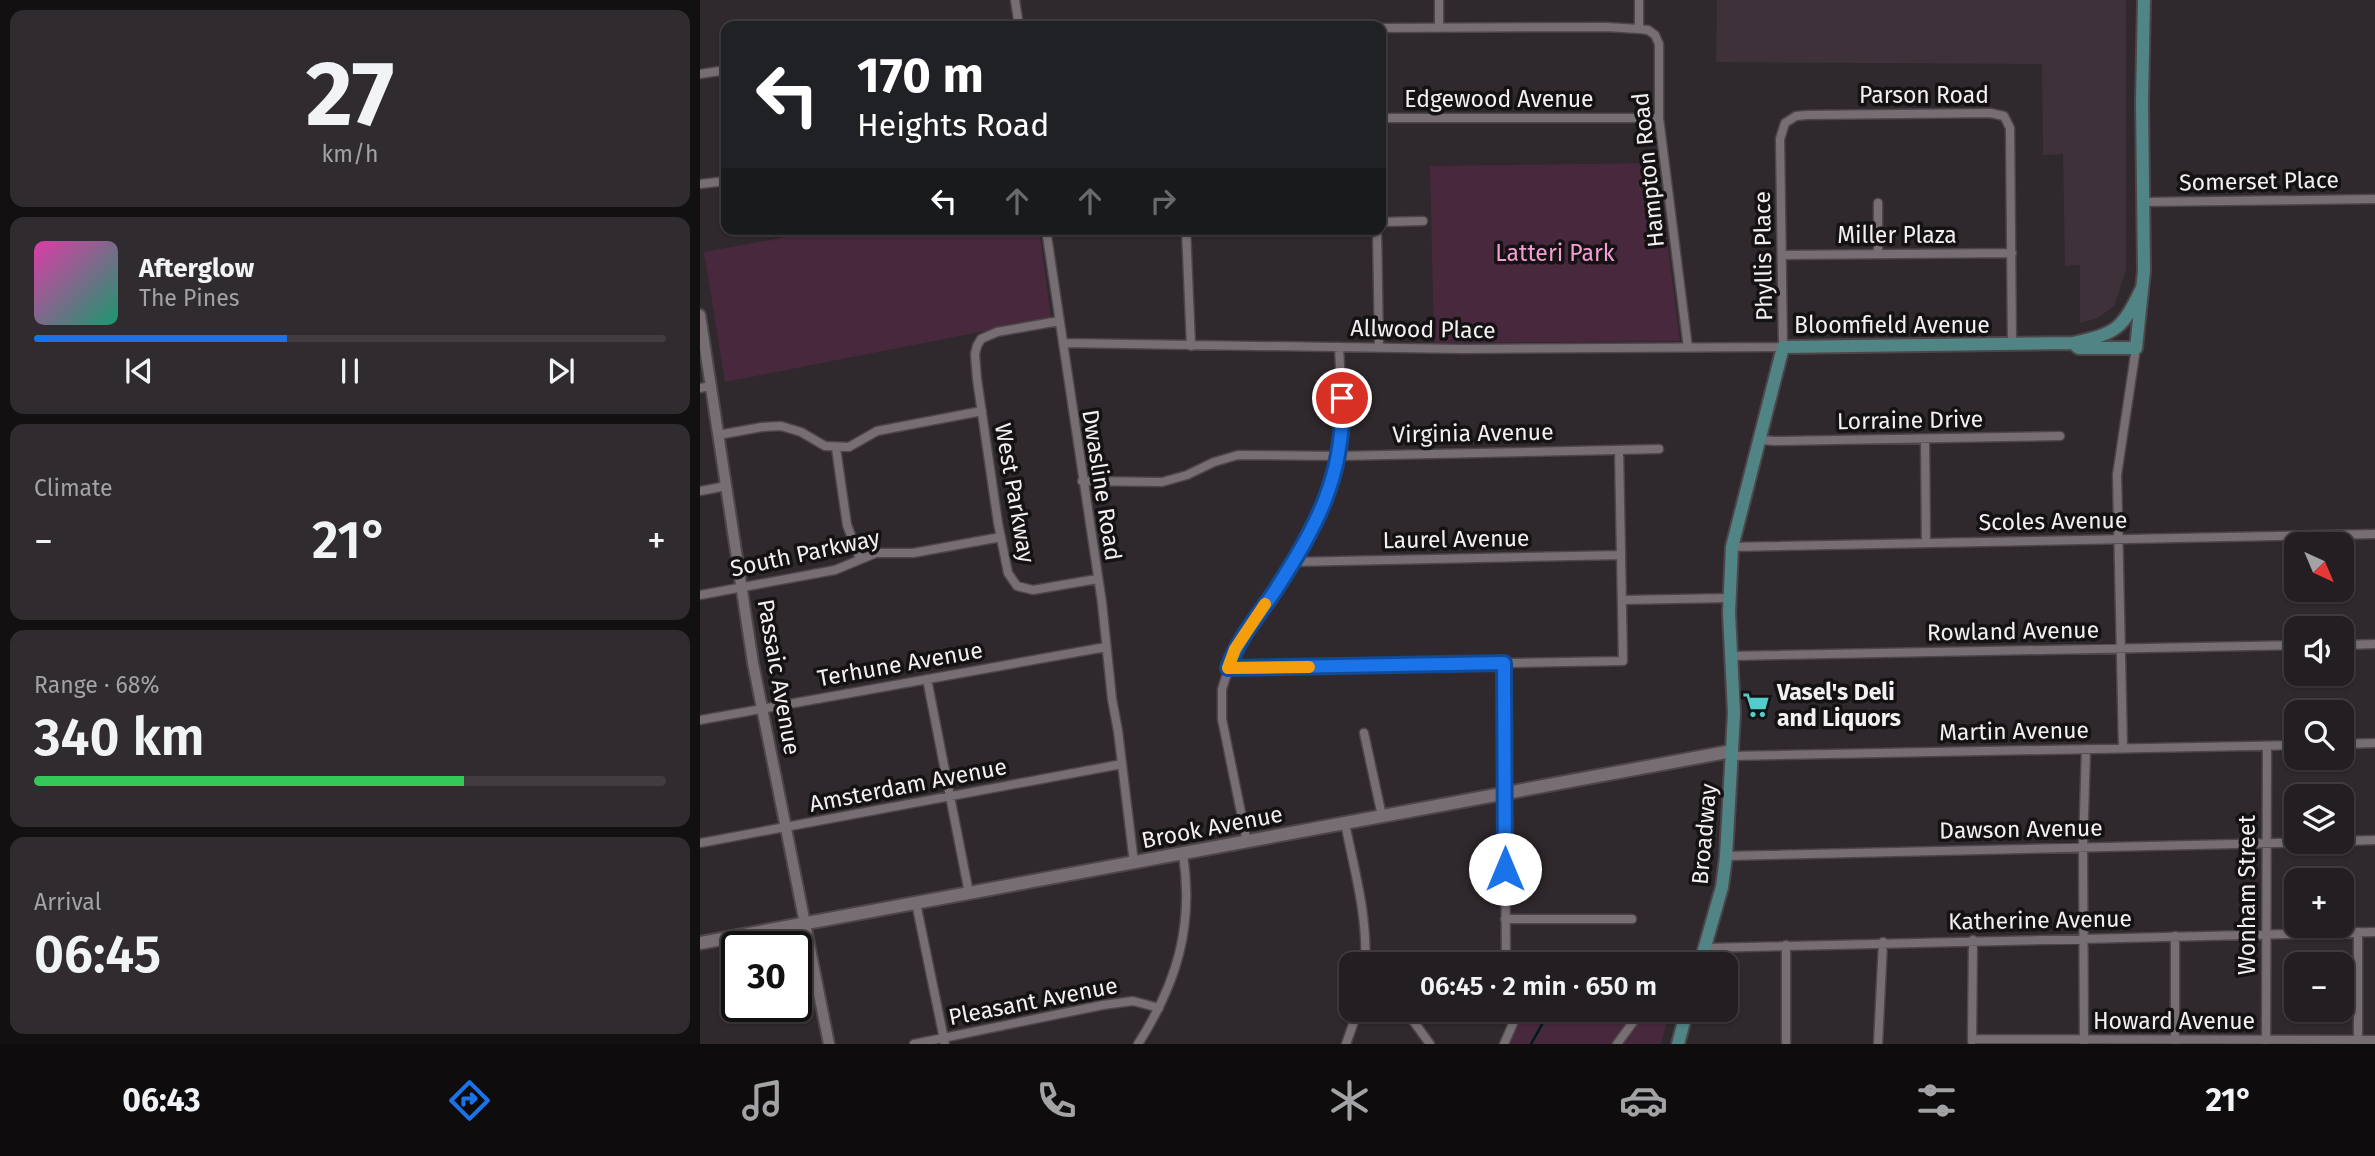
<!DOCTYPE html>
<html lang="en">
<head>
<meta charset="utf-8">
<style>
  body { margin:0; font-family:"Fira Sans",sans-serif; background:#2f2b2e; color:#f1f3f6; height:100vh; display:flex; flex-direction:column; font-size:26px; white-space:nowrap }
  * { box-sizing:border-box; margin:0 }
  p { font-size:23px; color:#a3a2a5 }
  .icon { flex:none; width:38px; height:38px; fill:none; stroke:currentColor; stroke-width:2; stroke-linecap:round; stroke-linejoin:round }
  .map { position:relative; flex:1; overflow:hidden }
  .sheet { display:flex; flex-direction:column; gap:10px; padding:10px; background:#131012; width:700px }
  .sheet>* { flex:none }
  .top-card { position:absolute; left:21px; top:21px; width:665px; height:214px; border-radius:14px; box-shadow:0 2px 5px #0004,0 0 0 2px #403c3f; background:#202124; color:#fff; overflow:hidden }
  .needle { width:46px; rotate:136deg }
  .buttons { position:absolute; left:1584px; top:532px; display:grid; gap:14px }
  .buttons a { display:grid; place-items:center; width:70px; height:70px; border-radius:14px; background:#231e21; box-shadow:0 2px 5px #0004,0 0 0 2px #403c3f; font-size:35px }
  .speed { position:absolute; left:21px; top:931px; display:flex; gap:14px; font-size:35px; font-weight:700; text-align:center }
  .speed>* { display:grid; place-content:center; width:91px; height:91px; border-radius:50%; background:#231e21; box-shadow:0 2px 5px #0004,0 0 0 2px #403c3f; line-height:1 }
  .speed .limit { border:4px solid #111; border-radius:10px; background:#fff; color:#111 }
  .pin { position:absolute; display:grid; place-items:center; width:60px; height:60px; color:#fff; margin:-30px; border:4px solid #fff; border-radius:50%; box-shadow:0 2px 7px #0007 }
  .me { position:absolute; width:77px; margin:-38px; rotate:0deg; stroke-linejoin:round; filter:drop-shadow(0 0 5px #0008) }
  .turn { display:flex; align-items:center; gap:24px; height:147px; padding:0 21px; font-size:32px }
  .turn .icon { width:91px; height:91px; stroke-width:2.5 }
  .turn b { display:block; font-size:49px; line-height:60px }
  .lanes { display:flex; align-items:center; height:66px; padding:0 21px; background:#0003; justify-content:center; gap:35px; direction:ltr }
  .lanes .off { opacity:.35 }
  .big { font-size:52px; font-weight:600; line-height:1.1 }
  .sheet .tile { flex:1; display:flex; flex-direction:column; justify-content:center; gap:10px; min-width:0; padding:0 24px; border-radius:14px; background:#2f2b2e }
  .sheet .dial { align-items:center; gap:0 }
  .dial b { font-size:91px; line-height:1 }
  .song { display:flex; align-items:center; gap:21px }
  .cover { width:84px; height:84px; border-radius:10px; background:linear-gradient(135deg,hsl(320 70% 55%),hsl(160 70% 35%)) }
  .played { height:7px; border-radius:4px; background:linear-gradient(90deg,#1a73e8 40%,#403c3f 40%) }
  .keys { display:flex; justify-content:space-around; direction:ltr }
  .heat { display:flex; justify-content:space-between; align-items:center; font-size:38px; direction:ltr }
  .charge { height:10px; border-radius:5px; background:linear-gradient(90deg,#34c759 68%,#403c3f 0) }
  .trip { position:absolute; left:639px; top:952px; width:399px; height:70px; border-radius:14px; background:#231e21; box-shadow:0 2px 5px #0004,0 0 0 2px #403c3f; font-weight:600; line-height:70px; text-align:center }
  .tabs { display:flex; height:112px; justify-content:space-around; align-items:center; background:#0e0c0d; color:#a3a2a5 }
  .tabs .icon { width:49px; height:49px }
  .tabs .selected { color:#1a73e8 }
  .tabs b { font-size:32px; color:#f1f3f6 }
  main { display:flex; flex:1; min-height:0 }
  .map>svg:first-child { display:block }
  .built { fill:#3e3139 }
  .green { fill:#48283d }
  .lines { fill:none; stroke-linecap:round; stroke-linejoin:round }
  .stream { stroke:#001b1b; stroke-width:2.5 }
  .minor-casing { stroke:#4c4649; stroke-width:11 }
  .tertiary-casing { stroke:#4c4649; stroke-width:14 }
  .secondary-casing { stroke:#4c4649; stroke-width:16 }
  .primary-casing { stroke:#4c4649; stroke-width:16 }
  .minor { stroke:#766e73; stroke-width:8 }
  .tertiary { stroke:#766e73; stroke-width:10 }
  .secondary { stroke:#766e73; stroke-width:12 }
  .primary { stroke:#518485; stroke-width:12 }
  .route-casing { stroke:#114b97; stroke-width:18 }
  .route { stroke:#1a73e8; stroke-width:12 }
  .slow { stroke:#f59e0b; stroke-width:12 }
  .labels { text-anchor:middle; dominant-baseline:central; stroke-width:7; stroke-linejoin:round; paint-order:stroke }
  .street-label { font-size:23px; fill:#f4eff2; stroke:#151213 }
  .park-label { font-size:23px; fill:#f39ed5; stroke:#151213 }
  .poi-label { font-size:23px; font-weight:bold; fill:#f4eff2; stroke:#151213; text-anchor:start }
</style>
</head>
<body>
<main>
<section class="sheet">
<div class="tile dial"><b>27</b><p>km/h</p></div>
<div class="tile">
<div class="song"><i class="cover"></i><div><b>Afterglow</b><p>The Pines</p></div></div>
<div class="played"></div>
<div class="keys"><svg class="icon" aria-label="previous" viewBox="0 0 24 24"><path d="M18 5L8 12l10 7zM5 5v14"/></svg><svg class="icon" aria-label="pause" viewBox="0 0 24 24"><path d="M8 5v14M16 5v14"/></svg><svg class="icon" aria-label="next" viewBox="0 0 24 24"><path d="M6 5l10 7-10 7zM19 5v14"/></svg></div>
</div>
<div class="tile"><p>Climate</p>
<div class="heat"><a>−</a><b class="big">21°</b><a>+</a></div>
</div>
<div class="tile"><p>Range · 68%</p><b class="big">340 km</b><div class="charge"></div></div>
<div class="tile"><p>Arrival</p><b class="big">06:45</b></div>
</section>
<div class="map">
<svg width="1675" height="1044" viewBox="0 0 1675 1044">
  <rect width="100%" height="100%" fill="#2f282c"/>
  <path class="built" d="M 1017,0 L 1426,0 L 1426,270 L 1414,306 L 1398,318 L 1380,323 L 1380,265 L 1365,266 L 1363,154 L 1343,155 L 1342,64 L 1016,62 Z"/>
  <path class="green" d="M 957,163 L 980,341 L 734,343 L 730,166 Z
    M 130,229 L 339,229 L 351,318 L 25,382 L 4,252 Z
    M 816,1010 L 970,1010 L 961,1044 L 798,1044 Z"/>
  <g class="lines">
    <path class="stream" d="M 831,1044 L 850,1010"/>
    <g class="minor-casing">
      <path id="minor" d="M 315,0 L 319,26
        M 739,0 L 739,28
        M 681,28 L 906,27 L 939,29 L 948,30 L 955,35 L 959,44 L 959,118 L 988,348
        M 939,29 L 939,0
        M 0,74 L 26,70
        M 681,118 L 959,118
        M 0,184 L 26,181
        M 1443,202 L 1675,199
        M 1178,203 L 1178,254
        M 681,222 L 723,221
        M 346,229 L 402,603 L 412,699 L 418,731 L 434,863
        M 486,229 L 491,346
        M 677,229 L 679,348
        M 1082,255 L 1312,253
        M 359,321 L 297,332 L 281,339 L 277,346 L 275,354 L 277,379 L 298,523 L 308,573 L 317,586 L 333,590 L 397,579
        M 363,343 L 763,349 L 1083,347 L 1080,139 L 1085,123 L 1096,116 L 1107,115 L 1290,113 L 1304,116 L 1310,128 L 1312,345
        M 0,388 L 11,386
        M 18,435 L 62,427 L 81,426 L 101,432 L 125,446 L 149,447 L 177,431 L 282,411
        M 1225,439 L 1226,543
        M 1060,440 L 1075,441 L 1360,436
        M 136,448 L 147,525 L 160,559
        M 382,481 L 462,482 L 487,475 L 514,462 L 538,455 L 639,456 L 959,449
        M 0,491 L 26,486
        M 1032,547 L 1675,534
        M 592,562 L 921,555
        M 0,595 L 135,570 L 176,553 L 213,553 L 301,537
        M 922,600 L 1029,598
        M 1642,645 L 1675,644
        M 1031,656 L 1596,645
        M 804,663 L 806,964
        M 528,668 L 923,661 L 919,450
        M 227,679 L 269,893
        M 0,720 L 406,647
        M 664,733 L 682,816
        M 1642,744 L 1675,743
        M 1423,748 L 1417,475 L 1436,348
        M 1032,756 L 1596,745
        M 645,823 C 654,869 668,917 665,964
        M 1642,841 L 1675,840
        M 547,842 L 522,719 L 522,689 L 535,649 L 592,562 L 615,523 L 634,479 L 643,424 L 639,347
        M 0,843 L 422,764
        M 1026,856 L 1617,842
        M 216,903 L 245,1044
        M 805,919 L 932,919
        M 1005,948 L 1675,932
        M 701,1010 L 714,1022 L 730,1044
        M 1272,1039 L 1675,1040
        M 1272,1041 L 1273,940
        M 214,1044 L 403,1005 L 433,1001 L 459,1008
        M 438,1044 C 477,983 494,926 483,854
        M 646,1044 L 658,1010
        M 804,1044 L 819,1010
        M 917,1044 L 942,1010
        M 1086,1044 L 1086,945
        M 1178,1044 L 1183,942
        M 1384,1044 L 1383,847 L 1386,749
        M 1475,1044 L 1475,936
        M 1566,1044 L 1567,746
        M 1658,1044 L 1658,932"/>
    </g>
    <g class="tertiary-casing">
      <path id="tertiary" d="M 0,315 L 53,663 L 129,1044"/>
    </g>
    <g class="secondary-casing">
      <path id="secondary" d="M 0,943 L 1032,751"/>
    </g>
    <g class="primary-casing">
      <path id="primary" d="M 1376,346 L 1379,348 L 1436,348 L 1444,271 L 1442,101 L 1444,0
        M 1000,964 L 1022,887 L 1026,856 L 1034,713 L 1029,613 L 1032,547 L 1083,347 L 1373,343 C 1418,333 1422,329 1442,288
        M 978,1044 L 987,1010"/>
    </g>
    <use href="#minor" class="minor"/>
    <use href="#tertiary" class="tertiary"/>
    <use href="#secondary" class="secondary"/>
    <use href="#primary" class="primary"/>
  </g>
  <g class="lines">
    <g class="route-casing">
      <path id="route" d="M 642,398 C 645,476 616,527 575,591 C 558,616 538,639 528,668 L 804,663 L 805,869"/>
    </g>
    <use href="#route" class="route"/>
    <path class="slow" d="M 565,604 L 535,649 L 528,668 L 609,667"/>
  </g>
  <defs>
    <g id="supermarket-bare" transform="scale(2.1)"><path d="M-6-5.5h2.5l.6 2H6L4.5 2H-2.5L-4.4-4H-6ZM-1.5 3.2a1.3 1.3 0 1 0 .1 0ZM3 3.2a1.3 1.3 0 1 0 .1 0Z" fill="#53cdcb" stroke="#151213" stroke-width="2.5" paint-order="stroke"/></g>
  </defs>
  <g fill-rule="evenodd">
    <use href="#supermarket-bare" x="1056" y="705"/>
  </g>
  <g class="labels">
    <g class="street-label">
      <text x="1224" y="95">Parson Road</text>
      <text x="799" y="99">Edgewood Avenue</text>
      <text transform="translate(948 170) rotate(-96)">Hampton Road</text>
      <text transform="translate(1559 181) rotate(-1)">Somerset Place</text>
      <text x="1197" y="235">Miller Plaza</text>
      <text transform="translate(1063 256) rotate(-91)">Phyllis Place</text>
      <text x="1192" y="325">Bloomfield Avenue</text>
      <text transform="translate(723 329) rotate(1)">Allwood Place</text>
      <text transform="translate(1210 420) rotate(-1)">Lorraine Drive</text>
      <text transform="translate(773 433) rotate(-1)">Virginia Avenue</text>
      <text transform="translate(402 485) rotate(81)">Dwasline Road</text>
      <text transform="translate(315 493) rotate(80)">West Parkway</text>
      <text transform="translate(1353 521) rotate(-1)">Scoles Avenue</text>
      <text transform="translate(756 539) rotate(-1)">Laurel Avenue</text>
      <text transform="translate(105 553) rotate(-12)">South Parkway</text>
      <text transform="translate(1313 631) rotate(-1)">Rowland Avenue</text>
      <text transform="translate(200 664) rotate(-10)">Terhune Avenue</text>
      <text transform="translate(79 677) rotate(80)">Passaic Avenue</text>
      <text transform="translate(1314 731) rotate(-1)">Martin Avenue</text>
      <text transform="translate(208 785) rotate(-11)">Amsterdam Avenue</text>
      <text transform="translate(512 827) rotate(-11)">Brook Avenue</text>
      <text transform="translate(1321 829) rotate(-1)">Dawson Avenue</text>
      <text transform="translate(1004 834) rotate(-85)">Broadway</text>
      <text transform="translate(1547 895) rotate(-90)">Wonham Street</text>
      <text transform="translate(1340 920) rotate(-1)">Katherine Avenue</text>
      <text transform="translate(333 1001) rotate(-11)">Pleasant Avenue</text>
      <text x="1474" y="1021">Howard Avenue</text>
    </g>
    <g class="park-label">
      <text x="855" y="253">Latteri Park</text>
    </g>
    <g class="poi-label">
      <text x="1077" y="692">Vasel's Deli<tspan x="1077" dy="26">and Liquors</tspan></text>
    </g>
  </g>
</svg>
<div class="buttons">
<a><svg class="needle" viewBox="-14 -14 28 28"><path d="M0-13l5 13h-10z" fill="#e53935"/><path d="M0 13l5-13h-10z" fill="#a3a2a5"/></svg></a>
<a><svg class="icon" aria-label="sound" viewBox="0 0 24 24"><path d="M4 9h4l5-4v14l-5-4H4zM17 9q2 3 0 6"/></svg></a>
<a><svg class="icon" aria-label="search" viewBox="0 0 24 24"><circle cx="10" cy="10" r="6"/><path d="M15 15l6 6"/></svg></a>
<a><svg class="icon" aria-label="layers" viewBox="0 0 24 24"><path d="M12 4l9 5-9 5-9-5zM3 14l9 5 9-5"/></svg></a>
<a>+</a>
<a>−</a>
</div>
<div class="speed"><div class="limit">30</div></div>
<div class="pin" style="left:642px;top:398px;background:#d93025"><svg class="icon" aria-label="arrive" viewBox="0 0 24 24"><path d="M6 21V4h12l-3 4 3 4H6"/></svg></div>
<svg class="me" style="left:805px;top:869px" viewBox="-20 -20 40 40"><circle r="19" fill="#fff"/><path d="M0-13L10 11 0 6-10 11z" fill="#1a73e8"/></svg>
<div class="trip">06:45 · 2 min · 650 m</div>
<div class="top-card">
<div class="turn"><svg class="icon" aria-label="left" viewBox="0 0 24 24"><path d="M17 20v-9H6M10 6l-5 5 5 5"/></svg><div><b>170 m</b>Heights Road</div></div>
<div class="lanes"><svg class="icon" aria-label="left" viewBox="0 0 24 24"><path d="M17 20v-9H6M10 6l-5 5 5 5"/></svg><svg class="icon off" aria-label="ahead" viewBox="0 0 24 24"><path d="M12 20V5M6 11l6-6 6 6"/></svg><svg class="icon off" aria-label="ahead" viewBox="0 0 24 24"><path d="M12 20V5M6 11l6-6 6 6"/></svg><svg class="icon off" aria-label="right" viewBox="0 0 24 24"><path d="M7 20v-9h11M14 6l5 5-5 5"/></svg></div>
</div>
</div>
</main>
<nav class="tabs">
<b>06:43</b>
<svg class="icon selected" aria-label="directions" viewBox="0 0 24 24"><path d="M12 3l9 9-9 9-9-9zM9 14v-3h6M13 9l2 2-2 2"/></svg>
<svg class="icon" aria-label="music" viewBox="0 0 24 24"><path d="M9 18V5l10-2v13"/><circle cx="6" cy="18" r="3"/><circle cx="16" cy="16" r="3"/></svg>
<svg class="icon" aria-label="phone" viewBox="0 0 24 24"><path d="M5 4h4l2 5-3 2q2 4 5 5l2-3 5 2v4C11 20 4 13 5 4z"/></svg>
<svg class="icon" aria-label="climate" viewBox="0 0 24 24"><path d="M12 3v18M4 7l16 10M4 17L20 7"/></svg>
<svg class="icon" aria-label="car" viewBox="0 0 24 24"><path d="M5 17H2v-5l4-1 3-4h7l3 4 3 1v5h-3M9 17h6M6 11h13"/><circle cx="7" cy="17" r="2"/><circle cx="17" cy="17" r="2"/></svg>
<svg class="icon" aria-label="filters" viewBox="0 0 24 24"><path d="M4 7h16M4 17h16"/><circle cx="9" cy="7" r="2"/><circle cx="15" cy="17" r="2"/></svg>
<b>21°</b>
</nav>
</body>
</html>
